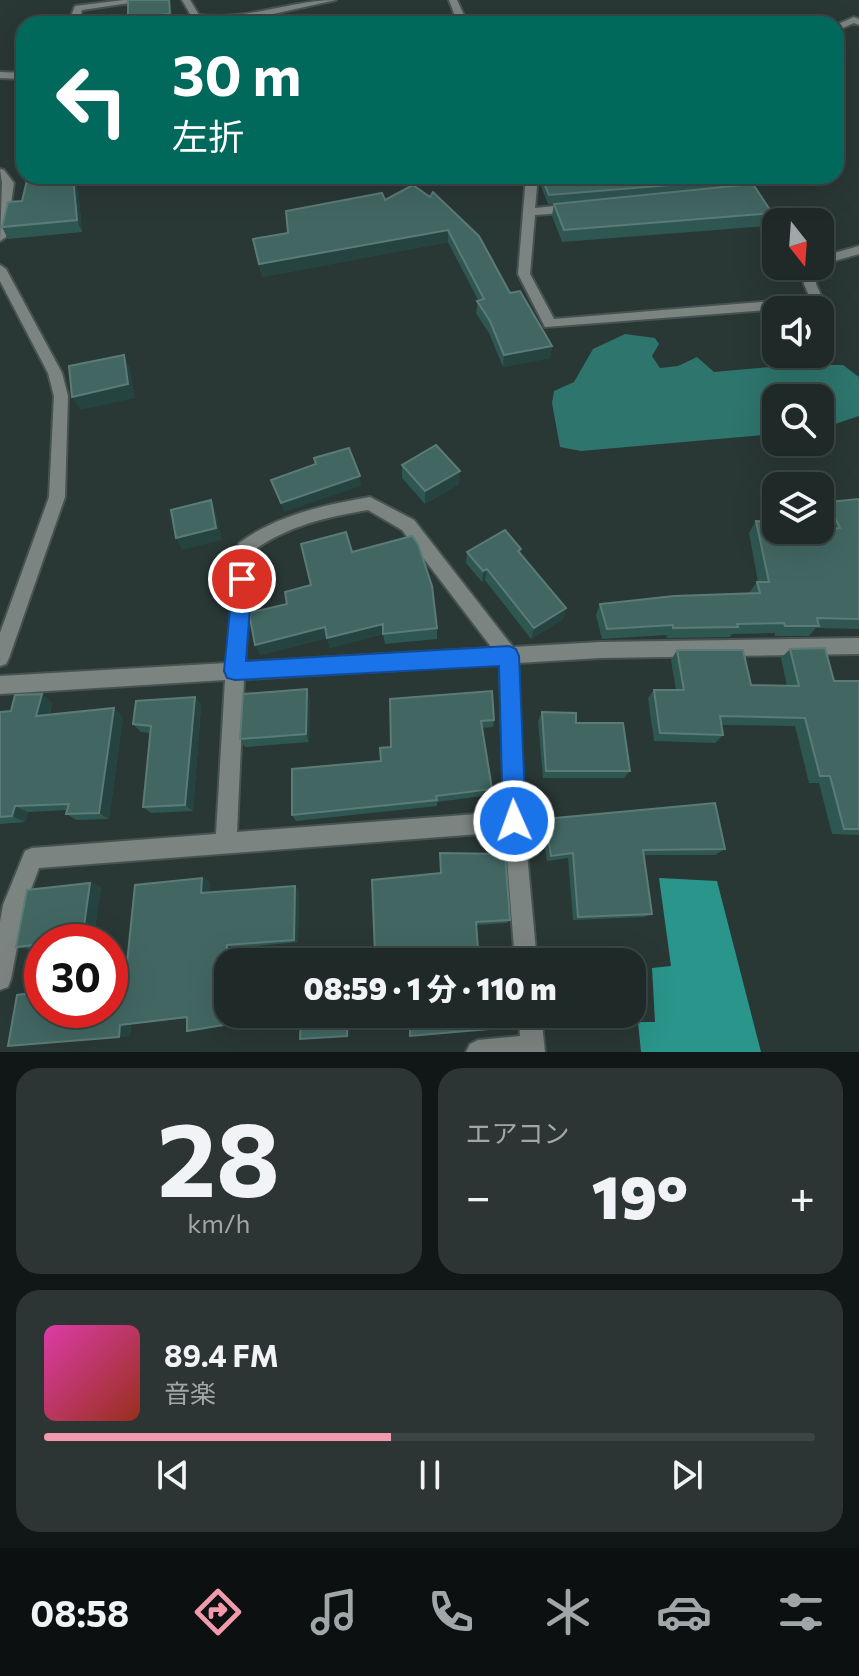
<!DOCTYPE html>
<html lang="ja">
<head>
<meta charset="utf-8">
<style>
  body { margin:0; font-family:Commissioner,"Noto Sans JP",sans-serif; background:#2c3534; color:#f1f3f6; height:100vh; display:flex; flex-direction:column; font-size:30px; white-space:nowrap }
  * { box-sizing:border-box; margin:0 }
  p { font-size:26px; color:#a1a6a8 }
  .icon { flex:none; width:44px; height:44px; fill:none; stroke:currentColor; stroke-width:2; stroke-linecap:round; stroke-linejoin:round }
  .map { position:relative; height:1052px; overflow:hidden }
  .details { display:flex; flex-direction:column; gap:16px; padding:16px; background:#111716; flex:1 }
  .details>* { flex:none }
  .banner { position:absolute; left:16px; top:16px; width:828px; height:168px; border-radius:24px; box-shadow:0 8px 32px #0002,0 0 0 2px #3c4545; background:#00695c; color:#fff; overflow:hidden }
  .needle { width:52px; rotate:163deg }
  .tools { position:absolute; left:762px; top:208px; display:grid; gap:16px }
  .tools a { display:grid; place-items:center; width:72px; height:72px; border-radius:16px; background:#1f2928; box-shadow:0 8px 32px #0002,0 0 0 2px #3c4545; font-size:40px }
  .speed { position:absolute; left:24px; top:924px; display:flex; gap:16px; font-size:40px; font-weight:700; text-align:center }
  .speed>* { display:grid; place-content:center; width:104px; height:104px; border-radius:50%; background:#1f2928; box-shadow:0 8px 32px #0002,0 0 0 2px #3c4545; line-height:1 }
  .speed .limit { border:12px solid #d22; background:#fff; color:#111 }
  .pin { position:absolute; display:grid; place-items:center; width:68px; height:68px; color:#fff; margin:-34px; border:4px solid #fff; border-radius:50%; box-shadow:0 2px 8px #0007 }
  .me { position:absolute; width:88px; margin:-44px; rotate:358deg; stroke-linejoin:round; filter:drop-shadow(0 0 6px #0008) }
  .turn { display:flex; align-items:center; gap:28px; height:168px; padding:0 24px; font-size:36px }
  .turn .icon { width:104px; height:104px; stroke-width:2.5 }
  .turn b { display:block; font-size:56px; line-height:68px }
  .big { font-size:60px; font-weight:800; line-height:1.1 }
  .details .tile { flex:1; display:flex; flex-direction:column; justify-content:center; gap:12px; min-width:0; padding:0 28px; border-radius:24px; background:#2c3534 }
  .details .dial { align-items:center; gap:0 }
  .dial b { font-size:104px; line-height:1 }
  .song { display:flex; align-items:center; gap:24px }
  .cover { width:96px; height:96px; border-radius:12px; background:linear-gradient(135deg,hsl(320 70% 55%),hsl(10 70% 35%)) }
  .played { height:8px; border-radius:4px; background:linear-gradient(90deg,#f29aad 45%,#3c4545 45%) }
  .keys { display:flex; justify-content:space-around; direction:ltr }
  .heat { display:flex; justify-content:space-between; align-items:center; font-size:44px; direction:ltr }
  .details .tiles { flex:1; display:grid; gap:16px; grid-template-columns:1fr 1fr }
  .tile:last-child { grid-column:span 2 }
  .trip { position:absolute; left:214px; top:948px; width:432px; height:80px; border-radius:24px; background:#1f2928; box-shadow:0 8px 32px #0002,0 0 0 2px #3c4545; font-weight:800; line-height:80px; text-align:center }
  .tab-bar { display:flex; height:128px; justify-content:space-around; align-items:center; background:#0c1010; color:#a1a6a8 }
  .tab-bar .icon { width:56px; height:56px }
  .tab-bar .active { color:#f29aad }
  .tab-bar b { font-size:36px; color:#f1f3f6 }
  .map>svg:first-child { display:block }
  .forest { fill:#2e756d }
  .water { fill:#2a958b }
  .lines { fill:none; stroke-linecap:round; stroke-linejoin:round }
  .minor-casing { stroke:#465351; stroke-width:4 }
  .minor { fill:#7c8482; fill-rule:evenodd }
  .wall { fill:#2f5752 }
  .shaded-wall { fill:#254440 }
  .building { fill:#426762; stroke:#5b7b77; stroke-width:2 }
  .route { fill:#1a73e8; stroke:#114b97; stroke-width:2 }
</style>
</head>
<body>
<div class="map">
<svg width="859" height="1052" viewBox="0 0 859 1052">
  <rect width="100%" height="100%" fill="#293735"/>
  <path class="forest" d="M 625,334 L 655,338 L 659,344 L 652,356 L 660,368 L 678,366 L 697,357 L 714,372 L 793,365 L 843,365 L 859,377 L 859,416 L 820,429 L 820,398 L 776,398 L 776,434 L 581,451 L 560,447 L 552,403 L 554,391 L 574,382 L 593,349 Z"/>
  <path class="water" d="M 659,878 L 717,881 L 761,1052 L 641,1052 L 638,1022 L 655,1022 L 652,968 L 671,966 Z"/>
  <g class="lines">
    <g class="minor-casing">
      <path id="minor" d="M 124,0 L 150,0 L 82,10 L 78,24 L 68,24 L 75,6 Z
        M 182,0 L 190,0 L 199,15 C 247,21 290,0 336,0 L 246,20 L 212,22 L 193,19 Z
        M 449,0 L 457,0 L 468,24 L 458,24 Z
        M 854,17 L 859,19 L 859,25 L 854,23 L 836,31 L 836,25 Z
        M 0,72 L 24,73 L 24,79 L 0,78 Z
        M 0,169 L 4,170 L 14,183 L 6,237 L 0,241 L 2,183 Z
        M 526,176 L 538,176 L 535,208 L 575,204 L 581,208 L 575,212 L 535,215 L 530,274 L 554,319 L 810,298 L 804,284 L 803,266 L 815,266 L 816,284 L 824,302 L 818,306 L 545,327 L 518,274 Z
        M 859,246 L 859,254 L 820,265 L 820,257 Z
        M 0,265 L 6,269 L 62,373 L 68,396 L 65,497 L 9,658 L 6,664 L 0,666 L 0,633 L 49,497 L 54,396 L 48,373 L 0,281 Z
        M 370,497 L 414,520 L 513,647 L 600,642 L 859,638 L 859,654 L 600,658 L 518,663 L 524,821 L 537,962 L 515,962 L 505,832 L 39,868 L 25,905 L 11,979 L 8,987 L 0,990 L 0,922 L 3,905 L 25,851 L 32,848 L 216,834 L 225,680 L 0,694 L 0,676 L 227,663 L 239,543 C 277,515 324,505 370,497 ZM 368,510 L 402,530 L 492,648 L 245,662 L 253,551 C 287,526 327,517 368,510 ZM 500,664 L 504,812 L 237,832 L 244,679 Z
        M 519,1014 L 541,1014 L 545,1052 L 466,1052 L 470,1044 L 478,1040 L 520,1036 Z"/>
    </g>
    <use href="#minor" class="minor"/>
  </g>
  <path class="wall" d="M 28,176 L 77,176 L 82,232 L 8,239 L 2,227 L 22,201 Z
    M 541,176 L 745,179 L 742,185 L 772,213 L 767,226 L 562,242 L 552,216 L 554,204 L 592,200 L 548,204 L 540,184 Z
    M 413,185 L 510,293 L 552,346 L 550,358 L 503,367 L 489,333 L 476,313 L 478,300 L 448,242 L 262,277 L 253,239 L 288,233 L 385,200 Z
    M 402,465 L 459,484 L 425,504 L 402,478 Z
    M 859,499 L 859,629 L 816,628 L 809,636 L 775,636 L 775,633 L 732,634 L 730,637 L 667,638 L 666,635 L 602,639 L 596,615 L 600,604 L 749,593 L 757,582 L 758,582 L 749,533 L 756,521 L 784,535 L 826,530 L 820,518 L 820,511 L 827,502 Z
    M 521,549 L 520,553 L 566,608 L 563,619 L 531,639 L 485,580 L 482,582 L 466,563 L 467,552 Z
    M 352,552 L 437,628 L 437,639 L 385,644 L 383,634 L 330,648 L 327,638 L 260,655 L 287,604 Z
    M 790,649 L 834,681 L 859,681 L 859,835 L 832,834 L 819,783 L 809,783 L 795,726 L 721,725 L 723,735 L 715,743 L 654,741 L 648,698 L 654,690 L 676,690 L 671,660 L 677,650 L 751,685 L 787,686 L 781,658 Z
    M 42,694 L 52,703 L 50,715 L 123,717 L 109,819 L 77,820 L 66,814 L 67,810 L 28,812 L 25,822 L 0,824 L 0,712 L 11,711 Z
    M 195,697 L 201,706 L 193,811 L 151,813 L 143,807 L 150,733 L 141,732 L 133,724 Z
    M 310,698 L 309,742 L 245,747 L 240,739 Z
    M 390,699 L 494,720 L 493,727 L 482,728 L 492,789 L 490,795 L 437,802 L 437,806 L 296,821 L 292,815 L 381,761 L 391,747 Z
    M 542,712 L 630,771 L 624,778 L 543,778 L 538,721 Z
    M 545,819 L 725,849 L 715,855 L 644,855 L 652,914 L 644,917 L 573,920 L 568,858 L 547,861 L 541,825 Z
    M 440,853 L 510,920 L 507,923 L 476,925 L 440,874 Z
    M 202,878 L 210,882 L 209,893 L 299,890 L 298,942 L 234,948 L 232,1025 L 187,1031 L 187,1018 L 131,1024 L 130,1036 L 8,1046 L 42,1010 L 126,973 Z
    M 90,883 L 101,887 L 93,942 L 42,942 L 42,948 L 30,949 L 16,947 Z"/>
  <path class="shaded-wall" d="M 169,0 L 170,0 L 171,3 L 173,24 L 130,24 L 128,18 Z
    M 73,176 L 77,176 L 82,232 L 77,220 Z
    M 448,230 L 448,242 L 262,277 L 259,264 Z
    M 552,346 L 550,358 L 503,367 L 504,355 Z
    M 124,355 L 130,368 L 135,398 L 80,410 L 72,397 Z
    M 460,471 L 459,484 L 425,504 L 425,491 Z
    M 360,476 L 361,486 L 284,512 L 281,503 Z
    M 211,500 L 216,513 L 222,540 L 182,550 L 176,538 Z
    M 487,569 L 485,580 L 482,582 L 483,571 Z
    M 566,608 L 563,619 L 531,639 L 534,628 Z
    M 383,624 L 384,634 L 330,648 L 327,638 L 260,655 L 255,645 L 325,627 Z
    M 307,689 L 310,698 L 309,742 L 306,734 Z
    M 42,694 L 52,703 L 47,725 L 36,716 Z
    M 195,697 L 201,706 L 193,811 L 185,805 Z
    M 114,708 L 123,717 L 109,819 L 99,813 Z
    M 15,806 L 28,812 L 25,822 L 12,816 Z
    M 202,878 L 210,882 L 209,897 L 201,893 Z
    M 90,883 L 101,887 L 93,942 L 82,940 Z
    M 295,886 L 299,890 L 298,942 L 294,940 Z
    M 227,945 L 234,948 L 233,962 L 228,962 L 228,1014 L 232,1014 L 232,1025 L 224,1025 Z
    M 347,1014 L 350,1014 L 350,1036 L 347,1036 Z
    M 131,1024 L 130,1036 L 119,1037 L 120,1025 Z"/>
  <path class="building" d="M 128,0 L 169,0 L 170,14 L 128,18 Z
    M 220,16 L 221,24 L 163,24 L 163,20 Z
    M 58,19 L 58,24 L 24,24 L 24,46 L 21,47 L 24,23 Z
    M 28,176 L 73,176 L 77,220 L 2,227 L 8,202 L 22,201 Z
    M 541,176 L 743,176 L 745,179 L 549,195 Z
    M 751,181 L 772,213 L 564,230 L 554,204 L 743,185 Z
    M 413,185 L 430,197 L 433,192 L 479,236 L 510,293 L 520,291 L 552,346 L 504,355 L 490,321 L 477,301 L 484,299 L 448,230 L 259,264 L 253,239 L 288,233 L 286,211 L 382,193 L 385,200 Z
    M 124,355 L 128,384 L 72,397 L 69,366 Z
    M 436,445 L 460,471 L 425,491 L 402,465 Z
    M 349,448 L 360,476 L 281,503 L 271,480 L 316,464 L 314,458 Z
    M 859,499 L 859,619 L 817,618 L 819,626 L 785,626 L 784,623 L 737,624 L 738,627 L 673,628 L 673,625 L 607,629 L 600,604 L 674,596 L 760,593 L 757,582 L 769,582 L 756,521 L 776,522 L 776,530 L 783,530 L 784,535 L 840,528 L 827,502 Z
    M 211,500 L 216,528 L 176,538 L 171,510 Z
    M 505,530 L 521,549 L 518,551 L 566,608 L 534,628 L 487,569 L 483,571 L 467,552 Z
    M 346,532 L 352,552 L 412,536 L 418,544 L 432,586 L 437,628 L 383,634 L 383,624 L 327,638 L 325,627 L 255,645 L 249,613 L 287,604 L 285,592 L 311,585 L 301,544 Z
    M 825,648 L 834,681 L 859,681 L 859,829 L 844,829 L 830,776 L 820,776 L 805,718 L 720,716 L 723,735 L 660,733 L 654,690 L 684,690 L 677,650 L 743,650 L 751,685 L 799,686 L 790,649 Z
    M 307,689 L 306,734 L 240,739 L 243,694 Z
    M 492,691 L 494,720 L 481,721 L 492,789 L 436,796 L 437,800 L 292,815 L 292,769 L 381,761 L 380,748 L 391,747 L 390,699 Z
    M 42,694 L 36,716 L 114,708 L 99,813 L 66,814 L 69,804 L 15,806 L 12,816 L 0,817 L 0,712 L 11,711 L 15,695 Z
    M 195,697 L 185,805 L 143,807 L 151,726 L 133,724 L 136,701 Z
    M 542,712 L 576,713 L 576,723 L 623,723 L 630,771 L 546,771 Z
    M 715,803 L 725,849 L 643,850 L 652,914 L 578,917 L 573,853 L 551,856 L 545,819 Z
    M 440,853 L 505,854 L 510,920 L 476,922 L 479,962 L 302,962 L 302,959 L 375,954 L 372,880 L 441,873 Z
    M 202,878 L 201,893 L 295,886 L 294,940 L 227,945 L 224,1025 L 187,1031 L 187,1017 L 120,1025 L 119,1037 L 8,1046 L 17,995 L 42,992 L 42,1010 L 110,1010 L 110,975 L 126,973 L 135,885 Z
    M 90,883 L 82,940 L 65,942 L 42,942 L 42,944 L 16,947 L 27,890 Z
    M 301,1014 L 347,1014 L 347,1036 L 300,1039 Z
    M 410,1014 L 511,1014 L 512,1027 L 410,1036 Z"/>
  <path class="route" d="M 242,570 L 249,573 L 252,579 L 246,661 L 509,646 L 516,649 L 519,656 L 526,821 L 522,829 L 514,832 L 506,829 L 503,821 L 499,666 L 235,680 L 227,678 L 224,671 L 233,579 L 235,573 Z"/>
</svg>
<div class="tools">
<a><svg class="needle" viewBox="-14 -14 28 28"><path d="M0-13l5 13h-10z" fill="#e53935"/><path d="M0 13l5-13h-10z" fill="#a1a6a8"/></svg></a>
<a><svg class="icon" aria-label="sound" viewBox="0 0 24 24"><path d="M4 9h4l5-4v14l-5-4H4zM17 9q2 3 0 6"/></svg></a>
<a><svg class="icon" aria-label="search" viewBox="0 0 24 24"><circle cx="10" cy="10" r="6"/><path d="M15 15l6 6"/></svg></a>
<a><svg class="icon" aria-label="layers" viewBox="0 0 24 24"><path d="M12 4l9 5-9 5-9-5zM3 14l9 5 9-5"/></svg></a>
</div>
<div class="speed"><div class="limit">30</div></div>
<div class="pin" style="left:242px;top:579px;background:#d93025"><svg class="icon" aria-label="arrive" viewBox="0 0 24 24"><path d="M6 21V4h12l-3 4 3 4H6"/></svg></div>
<svg class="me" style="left:514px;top:821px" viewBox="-20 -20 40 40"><circle r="17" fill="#1a73e8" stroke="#fff" stroke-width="3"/><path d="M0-11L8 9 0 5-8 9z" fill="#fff"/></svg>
<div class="trip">08:59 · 1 分 · 110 m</div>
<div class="banner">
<div class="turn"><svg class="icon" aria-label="left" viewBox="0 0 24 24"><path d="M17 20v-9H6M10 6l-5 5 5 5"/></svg><div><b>30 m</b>左折</div></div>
</div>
</div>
<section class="details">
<div class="tiles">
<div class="tile dial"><b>28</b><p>km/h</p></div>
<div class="tile"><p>エアコン</p>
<div class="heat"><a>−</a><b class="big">19°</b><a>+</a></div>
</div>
<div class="tile">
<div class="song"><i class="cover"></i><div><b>89.4 FM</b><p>音楽</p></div></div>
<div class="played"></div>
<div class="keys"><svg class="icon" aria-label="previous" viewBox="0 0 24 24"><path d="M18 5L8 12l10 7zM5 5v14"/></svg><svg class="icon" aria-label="pause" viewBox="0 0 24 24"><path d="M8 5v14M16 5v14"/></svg><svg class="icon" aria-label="next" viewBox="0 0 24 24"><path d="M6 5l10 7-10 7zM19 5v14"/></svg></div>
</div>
</div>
</section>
<nav class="tab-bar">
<b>08:58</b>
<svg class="icon active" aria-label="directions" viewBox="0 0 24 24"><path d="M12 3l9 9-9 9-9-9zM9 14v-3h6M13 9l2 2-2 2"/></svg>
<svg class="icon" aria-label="music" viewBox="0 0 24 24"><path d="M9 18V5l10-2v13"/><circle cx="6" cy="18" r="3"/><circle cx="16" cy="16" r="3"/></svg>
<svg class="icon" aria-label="phone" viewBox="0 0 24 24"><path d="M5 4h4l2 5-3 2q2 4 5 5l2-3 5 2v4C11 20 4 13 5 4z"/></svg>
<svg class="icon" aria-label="climate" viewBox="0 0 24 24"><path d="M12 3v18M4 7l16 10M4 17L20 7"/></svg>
<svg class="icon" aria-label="car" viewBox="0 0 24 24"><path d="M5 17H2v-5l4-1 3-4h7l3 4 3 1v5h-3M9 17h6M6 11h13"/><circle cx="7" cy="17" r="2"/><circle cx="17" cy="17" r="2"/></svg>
<svg class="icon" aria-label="filters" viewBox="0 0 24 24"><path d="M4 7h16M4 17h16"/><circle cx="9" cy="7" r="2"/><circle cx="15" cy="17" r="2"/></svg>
</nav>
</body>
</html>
